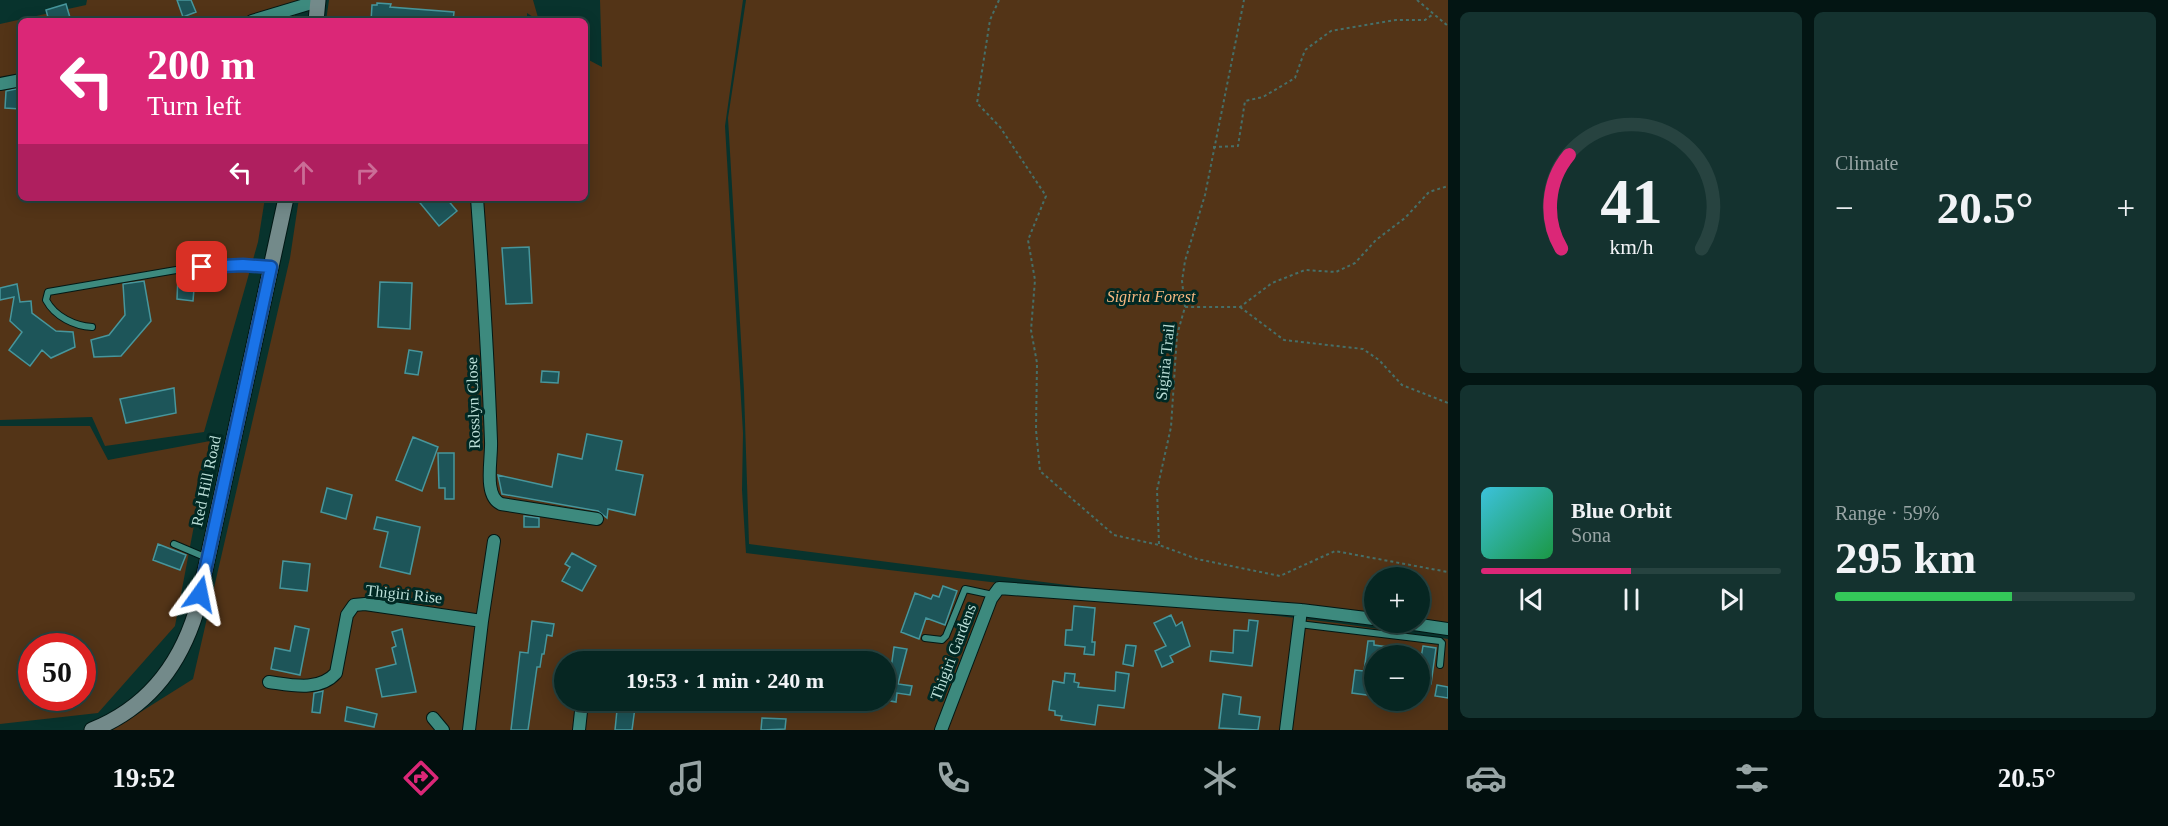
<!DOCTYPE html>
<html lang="en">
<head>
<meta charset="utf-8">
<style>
  body { margin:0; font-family:Georgia,serif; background:#14322f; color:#f1f3f6; height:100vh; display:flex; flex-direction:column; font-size:22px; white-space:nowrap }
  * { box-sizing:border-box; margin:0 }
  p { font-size:20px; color:#98a5a5 }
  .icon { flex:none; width:33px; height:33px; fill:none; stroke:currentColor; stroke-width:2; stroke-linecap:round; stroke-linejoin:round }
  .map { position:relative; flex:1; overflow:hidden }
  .sheet { display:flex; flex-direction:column; gap:12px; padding:12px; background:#031513; width:720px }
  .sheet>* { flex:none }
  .hud { position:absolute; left:18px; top:18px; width:570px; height:183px; border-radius:9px; box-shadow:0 3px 15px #0003,0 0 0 2px #274340; background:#db2777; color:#fff; overflow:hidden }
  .buttons { position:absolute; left:1364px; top:567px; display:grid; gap:12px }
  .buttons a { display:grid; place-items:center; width:66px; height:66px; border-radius:50%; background:#062622; box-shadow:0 3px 15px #0003,0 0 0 2px #274340; font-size:30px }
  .speed { position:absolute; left:18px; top:633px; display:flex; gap:12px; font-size:30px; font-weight:700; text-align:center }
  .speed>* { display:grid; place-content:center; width:78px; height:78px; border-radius:50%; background:#062622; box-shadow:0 3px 15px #0003,0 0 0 2px #274340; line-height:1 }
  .speed .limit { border:9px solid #d22; background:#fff; color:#111 }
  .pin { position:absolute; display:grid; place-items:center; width:51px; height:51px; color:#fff; margin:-26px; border-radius:12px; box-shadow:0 3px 9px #0006 }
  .me { position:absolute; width:66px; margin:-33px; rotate:12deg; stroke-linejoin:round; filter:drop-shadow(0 0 4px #0008) }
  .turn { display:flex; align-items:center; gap:21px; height:126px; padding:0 30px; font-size:27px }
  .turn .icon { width:78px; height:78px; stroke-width:2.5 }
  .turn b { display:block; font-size:42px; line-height:51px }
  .lanes { display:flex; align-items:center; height:57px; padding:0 30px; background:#0003; justify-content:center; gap:30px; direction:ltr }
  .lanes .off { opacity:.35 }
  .big { font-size:45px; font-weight:800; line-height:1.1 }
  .sheet .card { flex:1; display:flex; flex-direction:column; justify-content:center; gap:9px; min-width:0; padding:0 21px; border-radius:9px; background:#14322f }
  .sheet .dial { align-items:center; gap:0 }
  .dial svg { height:156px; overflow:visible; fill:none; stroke:#274340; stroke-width:7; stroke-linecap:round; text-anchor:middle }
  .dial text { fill:#f1f3f6; stroke:none }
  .song { display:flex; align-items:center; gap:18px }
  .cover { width:72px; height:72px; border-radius:9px; background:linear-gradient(135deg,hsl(190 70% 55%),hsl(140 70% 35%)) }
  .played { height:6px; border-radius:3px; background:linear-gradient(90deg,#db2777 50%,#274340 50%) }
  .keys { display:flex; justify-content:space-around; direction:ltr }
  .heat { display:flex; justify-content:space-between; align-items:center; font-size:33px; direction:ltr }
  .charge { height:9px; border-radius:4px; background:linear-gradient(90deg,#34c759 59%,#274340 0) }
  .sheet .tiles { flex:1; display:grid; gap:12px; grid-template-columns:repeat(2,1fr) }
  .trip { position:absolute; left:554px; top:651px; width:342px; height:60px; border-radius:30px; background:#062622; box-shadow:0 3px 15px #0003,0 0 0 2px #274340; font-weight:800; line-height:60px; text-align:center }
  .tab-bar { display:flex; height:96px; justify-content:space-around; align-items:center; background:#020f0e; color:#98a5a5 }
  .tab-bar .icon { width:42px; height:42px }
  .tab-bar .current { color:#db2777 }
  .tab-bar b { font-size:27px; color:#f1f3f6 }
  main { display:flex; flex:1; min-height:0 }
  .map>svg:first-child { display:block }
  .green { fill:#533417; fill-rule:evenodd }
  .building { fill:#1d5559; stroke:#47969c; stroke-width:1.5 }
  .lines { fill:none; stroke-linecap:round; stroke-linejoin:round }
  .lane-casing { stroke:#021815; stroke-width:8 }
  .street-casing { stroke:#021815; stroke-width:14 }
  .secondary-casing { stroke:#021815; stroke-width:17 }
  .path { stroke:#466f68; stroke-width:2; stroke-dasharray:3 3; stroke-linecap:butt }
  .lane { stroke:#3d8a7e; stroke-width:6 }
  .street { stroke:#3d8a7e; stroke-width:12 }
  .secondary { stroke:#738a8a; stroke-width:15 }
  .route-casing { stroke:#114b97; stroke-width:15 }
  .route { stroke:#1a73e8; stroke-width:10 }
  .labels { text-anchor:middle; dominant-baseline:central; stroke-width:6; stroke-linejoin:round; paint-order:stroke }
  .park-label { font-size:16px; font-style:italic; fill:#f6b881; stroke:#002924 }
  .street-label { font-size:16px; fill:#bbdfd8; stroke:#002924 }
</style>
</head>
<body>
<main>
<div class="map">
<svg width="1448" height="730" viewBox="0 0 1448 730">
  <rect width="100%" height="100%" fill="#08332d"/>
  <path class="green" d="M 87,0 L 297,0 L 294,21 L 21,21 L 21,198 L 265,198 L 258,242 L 204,432 L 105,446 L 92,417 L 0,420 L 0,24 L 86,5 Z
    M 329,0 L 533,0 L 539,21 L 527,13 L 527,21 L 326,21 Z
    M 600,0 L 743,0 L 725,126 L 743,433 L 742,490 L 746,553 L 1337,623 L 1448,639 L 1448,730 L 112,730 L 193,679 L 290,258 L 299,198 L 585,198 L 585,58 L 602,67 ZM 1374,656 L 1419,656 L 1419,700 L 1374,700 ZM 564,662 L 885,662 L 885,700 L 564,700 Z
    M 746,0 L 1448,0 L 1448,634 L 749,544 L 744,391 L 728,118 ZM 1374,578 L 1419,578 L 1419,622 L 1374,622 Z
    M 0,426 L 90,426 L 108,460 L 210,441 L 175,626 L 98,713 L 0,724 ZM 32,646 L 82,646 L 82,698 L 32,698 Z"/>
  <path class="building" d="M 177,0 L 191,0 L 196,12 L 183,17 Z
    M 377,3 L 391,4 L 390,7 L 454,12 L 453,21 L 371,21 L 372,5 L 377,5 Z
    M 66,4 L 71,21 L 49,21 L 46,10 Z
    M 21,88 L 21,109 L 5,108 L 6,91 Z
    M 416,198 L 446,198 L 457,211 L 439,226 Z
    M 529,247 L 532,303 L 506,304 L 502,248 Z
    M 178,275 L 195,277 L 193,301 L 177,299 Z
    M 144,281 L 151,321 L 121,356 L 94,357 L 91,340 L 109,335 L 125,315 L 123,284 Z
    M 380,282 L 412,283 L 410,329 L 378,327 Z
    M 17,284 L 20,302 L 31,301 L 32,313 L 56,331 L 73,332 L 75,347 L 51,358 L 42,350 L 30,366 L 9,350 L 22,332 L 10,321 L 14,297 L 0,300 L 0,288 Z
    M 409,350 L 422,352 L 418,375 L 405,373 Z
    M 542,371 L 559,372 L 558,383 L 541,382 Z
    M 174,388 L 176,413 L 126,423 L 120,399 Z
    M 587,434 L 622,441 L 616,470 L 643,475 L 635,515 L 608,509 L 607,518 L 598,511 L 502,494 L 498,475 L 552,487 L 558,454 L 582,459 Z
    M 413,437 L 438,447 L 422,491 L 396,480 Z
    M 438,453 L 454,453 L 454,499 L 445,499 L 445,488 L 439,488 Z
    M 327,488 L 352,495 L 346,519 L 321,512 Z
    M 524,516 L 539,518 L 539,527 L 524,527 Z
    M 377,517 L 420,527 L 410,574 L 380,567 L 388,532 L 374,529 Z
    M 158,544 L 186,555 L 180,570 L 153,560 Z
    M 572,553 L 596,566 L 582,591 L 562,581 L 570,567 L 565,564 Z
    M 283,561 L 310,564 L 307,591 L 280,588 Z
    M 943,586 L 957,591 L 945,625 L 926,618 L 919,639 L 901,632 L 915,593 L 931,599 L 933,595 L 939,597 Z
    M 1074,606 L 1095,608 L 1092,642 L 1095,642 L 1094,655 L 1084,654 L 1085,647 L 1065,645 L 1066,630 L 1072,630 Z
    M 1171,615 L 1176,626 L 1182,622 L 1190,646 L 1170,656 L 1173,662 L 1162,667 L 1155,651 L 1166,646 L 1154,623 Z
    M 1249,620 L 1258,621 L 1252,666 L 1210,661 L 1211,651 L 1233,653 L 1234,630 L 1248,631 Z
    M 532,621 L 554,624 L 552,636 L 547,635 L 544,654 L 542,654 L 540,667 L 537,667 L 528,730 L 511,730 L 520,652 L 528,653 Z
    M 295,626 L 309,629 L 300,675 L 271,669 L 275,648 L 290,651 Z
    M 402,629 L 416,692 L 382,697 L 376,669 L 396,664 L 392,648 L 396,646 L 392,632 Z
    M 1368,641 L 1374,641 L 1374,645 L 1411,650 L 1411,656 L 1374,656 L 1374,696 L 1352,693 L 1355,670 L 1364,671 Z
    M 1126,645 L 1136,646 L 1133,666 L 1123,664 Z
    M 1423,646 L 1436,648 L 1431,684 L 1423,683 L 1424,671 L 1419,670 Z
    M 894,647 L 907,649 L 898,684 L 912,686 L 910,695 L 897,693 L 896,702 L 885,700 L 885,667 L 891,668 Z
    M 1116,672 L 1129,674 L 1124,708 L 1098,705 L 1095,725 L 1061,720 L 1062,716 L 1055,715 L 1055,711 L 1049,710 L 1053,681 L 1064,683 L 1065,673 L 1075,674 L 1074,682 L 1079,683 L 1078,687 L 1115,691 Z
    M 1437,685 L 1448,687 L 1448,698 L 1435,696 Z
    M 323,691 L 320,713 L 312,712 L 314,693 Z
    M 1223,694 L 1241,697 L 1239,714 L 1260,717 L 1258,730 L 1219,728 Z
    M 618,700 L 636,700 L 632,730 L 615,730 Z
    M 347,707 L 377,714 L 374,727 L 345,721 Z
    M 762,718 L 786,719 L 785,729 L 761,730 Z"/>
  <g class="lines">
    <g class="lane-casing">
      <path id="lane" d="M 92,327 C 75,326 55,317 46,300 L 48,292 L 182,269 L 243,265 L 270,267
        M 174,544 L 207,558
        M 1299,624 L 1440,641 L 1442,643 L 1440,665
        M 925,638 L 942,640 L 946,636 L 965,589 L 993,595"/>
    </g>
    <g class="street-casing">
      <path id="street" d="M 252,21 L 318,1
        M 0,84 L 21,80
        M 477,198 C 483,279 488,360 491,441 C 492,459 483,496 501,504 L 597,519
        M 482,621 L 494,541
        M 1400,622 L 1448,629
        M 269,682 C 291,685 319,692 336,673 L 347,615 L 354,605 L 365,604 L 482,621 L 469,730
        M 433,718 L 443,730
        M 579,730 L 582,702
        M 941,730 L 991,599 L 999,588 L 1301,610 L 1374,619
        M 1286,730 L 1301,610"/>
    </g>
    <g class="secondary-casing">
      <path id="secondary" d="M 316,21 L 318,0
        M 92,730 C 147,708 179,667 196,612 L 286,198"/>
    </g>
    <path class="path" d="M 999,0 L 990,20 L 977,103 L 1000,127 L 1046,196 L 1028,240 L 1035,280 L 1031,330 L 1037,363 L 1036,430 L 1040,471 L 1114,535 L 1159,545 L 1197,559 L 1280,576 L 1335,551 L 1448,572
      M 1417,0 L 1448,26
      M 1213,147 L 1238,146 L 1245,101 L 1263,97 L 1295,78 L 1305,50 L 1331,31 L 1396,20 L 1425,20 L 1432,15
      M 1185,307 L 1182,281 L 1185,261 L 1205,195 L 1244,0
      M 1240,307 L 1284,340 L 1363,349 L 1379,360 L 1402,385 L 1448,403
      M 1159,544 L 1157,490 L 1171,427 L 1177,335 L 1185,307 L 1240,307 L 1272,283 L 1305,270 L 1336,272 L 1355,263 L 1376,240 L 1405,218 L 1429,192 L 1448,186"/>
    <use href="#lane" class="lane"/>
    <use href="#street" class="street"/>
    <use href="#secondary" class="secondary"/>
  </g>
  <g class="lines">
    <g class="route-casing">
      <path id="route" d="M 200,594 L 271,267 L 243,265 L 202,267"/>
    </g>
    <use href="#route" class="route"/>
  </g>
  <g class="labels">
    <g class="park-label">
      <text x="1151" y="296">Sigiria Forest</text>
    </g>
    <g class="street-label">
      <text transform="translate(1165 362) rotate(-84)">Sigiria Trail</text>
      <text transform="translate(473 403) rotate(-92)">Rosslyn Close</text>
      <text transform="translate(206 481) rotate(-78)">Red Hill Road</text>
      <text transform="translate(404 594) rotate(6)">Thigiri Rise</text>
      <text transform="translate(953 652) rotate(-69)">Thigiri Gardens</text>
    </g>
  </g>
</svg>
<div class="buttons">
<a>+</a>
<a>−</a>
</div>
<div class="speed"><div class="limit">50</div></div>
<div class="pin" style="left:202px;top:267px;background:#d93025"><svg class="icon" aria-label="arrive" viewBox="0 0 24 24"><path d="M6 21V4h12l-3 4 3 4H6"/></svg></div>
<svg class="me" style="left:200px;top:594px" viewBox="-20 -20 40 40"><path d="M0-17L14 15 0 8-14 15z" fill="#1a73e8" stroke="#fff" stroke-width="4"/></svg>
<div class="trip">19:53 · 1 min · 240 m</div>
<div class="hud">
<div class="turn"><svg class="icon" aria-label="left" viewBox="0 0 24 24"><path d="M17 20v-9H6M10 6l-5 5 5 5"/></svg><div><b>200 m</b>Turn left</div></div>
<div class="lanes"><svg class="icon" aria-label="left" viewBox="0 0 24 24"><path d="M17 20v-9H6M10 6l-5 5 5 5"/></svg><svg class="icon off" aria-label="ahead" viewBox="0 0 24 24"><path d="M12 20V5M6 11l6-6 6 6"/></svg><svg class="icon off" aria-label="right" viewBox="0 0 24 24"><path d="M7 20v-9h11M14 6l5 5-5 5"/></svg></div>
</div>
</div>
<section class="sheet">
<div class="tiles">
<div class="card dial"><svg viewBox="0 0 100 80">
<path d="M14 69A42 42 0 1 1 86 69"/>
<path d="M14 69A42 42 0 0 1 18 21" stroke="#db2777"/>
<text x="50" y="56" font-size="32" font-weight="700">41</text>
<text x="50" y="72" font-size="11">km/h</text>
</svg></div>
<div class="card"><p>Climate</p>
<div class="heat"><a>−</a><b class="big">20.5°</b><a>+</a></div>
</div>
<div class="card">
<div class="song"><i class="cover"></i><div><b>Blue Orbit</b><p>Sona</p></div></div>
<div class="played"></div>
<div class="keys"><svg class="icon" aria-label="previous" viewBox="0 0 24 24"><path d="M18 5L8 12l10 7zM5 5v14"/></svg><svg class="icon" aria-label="pause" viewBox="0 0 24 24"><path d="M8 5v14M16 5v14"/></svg><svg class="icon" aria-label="next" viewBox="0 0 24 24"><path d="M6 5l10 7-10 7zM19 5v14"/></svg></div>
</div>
<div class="card"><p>Range · 59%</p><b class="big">295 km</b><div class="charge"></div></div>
</div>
</section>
</main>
<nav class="tab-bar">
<b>19:52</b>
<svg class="icon current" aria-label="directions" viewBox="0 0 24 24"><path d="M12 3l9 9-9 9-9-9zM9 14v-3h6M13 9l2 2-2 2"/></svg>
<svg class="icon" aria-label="music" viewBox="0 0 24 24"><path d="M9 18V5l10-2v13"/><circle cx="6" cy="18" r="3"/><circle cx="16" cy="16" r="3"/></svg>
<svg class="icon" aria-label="phone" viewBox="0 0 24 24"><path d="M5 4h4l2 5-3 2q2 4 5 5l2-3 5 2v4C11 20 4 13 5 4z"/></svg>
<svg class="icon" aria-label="climate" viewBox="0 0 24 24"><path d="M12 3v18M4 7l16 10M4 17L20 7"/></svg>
<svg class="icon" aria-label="car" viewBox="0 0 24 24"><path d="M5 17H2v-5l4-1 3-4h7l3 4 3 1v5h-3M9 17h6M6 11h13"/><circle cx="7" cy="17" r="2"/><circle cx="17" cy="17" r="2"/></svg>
<svg class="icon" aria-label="filters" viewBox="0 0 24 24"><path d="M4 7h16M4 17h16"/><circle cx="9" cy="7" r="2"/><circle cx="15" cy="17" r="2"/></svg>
<b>20.5°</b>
</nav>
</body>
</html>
